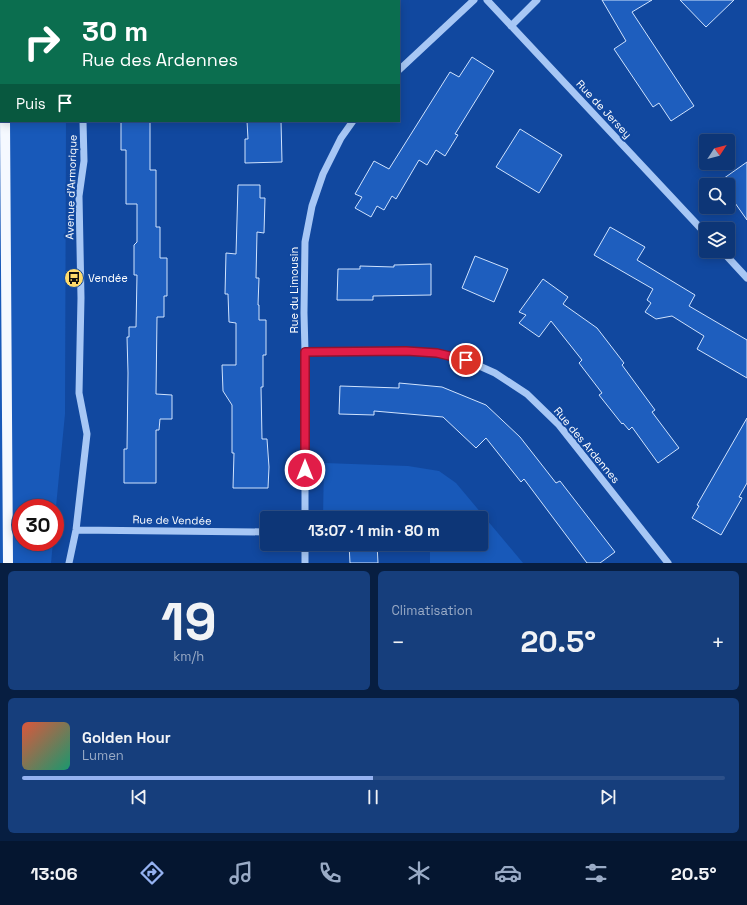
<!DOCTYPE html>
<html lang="fr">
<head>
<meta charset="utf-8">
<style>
  body { margin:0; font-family:"Space Grotesk",sans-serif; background:#163e7c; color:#f1f3f6; height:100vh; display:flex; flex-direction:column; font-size:15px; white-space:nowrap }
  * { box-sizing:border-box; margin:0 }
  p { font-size:13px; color:#9aabc6 }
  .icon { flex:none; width:22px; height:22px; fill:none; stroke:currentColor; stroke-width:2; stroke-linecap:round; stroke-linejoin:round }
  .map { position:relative; height:563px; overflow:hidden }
  .side { display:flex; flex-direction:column; gap:8px; padding:8px; background:#071e41; flex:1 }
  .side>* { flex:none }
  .guide { position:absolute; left:0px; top:0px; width:400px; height:122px; box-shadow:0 2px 10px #0003,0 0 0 1px #2d5089; background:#0b6e4f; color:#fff; overflow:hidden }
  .needle { width:26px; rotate:54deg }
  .fabs { position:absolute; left:699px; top:134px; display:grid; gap:8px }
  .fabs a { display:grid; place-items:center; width:36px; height:36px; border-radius:4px; background:#0d3677; box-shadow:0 2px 10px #0003,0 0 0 1px #2d5089; font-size:20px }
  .speed { position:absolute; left:12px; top:499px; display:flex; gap:8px; font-size:20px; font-weight:700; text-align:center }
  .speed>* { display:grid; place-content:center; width:52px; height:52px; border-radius:50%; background:#0d3677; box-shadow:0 2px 10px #0003,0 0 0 1px #2d5089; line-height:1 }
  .speed .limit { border:6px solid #d22; background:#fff; color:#111 }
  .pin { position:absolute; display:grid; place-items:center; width:34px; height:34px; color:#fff; margin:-17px; border:2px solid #fff; border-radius:50%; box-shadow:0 1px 4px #0007 }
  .me { position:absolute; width:44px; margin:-22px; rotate:0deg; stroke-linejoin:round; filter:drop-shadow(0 0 3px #0008) }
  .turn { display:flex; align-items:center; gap:14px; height:84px; padding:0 16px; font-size:18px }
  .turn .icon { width:52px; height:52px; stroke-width:2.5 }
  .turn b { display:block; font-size:28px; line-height:34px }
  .then { display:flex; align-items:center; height:38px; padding:0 16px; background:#0003; gap:8px; font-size:15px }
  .big { font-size:30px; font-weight:700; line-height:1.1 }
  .side .widget { flex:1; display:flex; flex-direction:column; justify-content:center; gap:6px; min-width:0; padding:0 14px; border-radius:6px; background:#163e7c }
  .side .dial { align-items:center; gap:0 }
  .dial b { font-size:52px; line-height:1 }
  .song { display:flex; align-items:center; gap:12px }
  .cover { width:48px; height:48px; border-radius:6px; background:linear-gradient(135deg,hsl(10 70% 55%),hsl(160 70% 35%)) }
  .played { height:4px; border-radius:2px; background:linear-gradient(90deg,#95b2f1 50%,#2d5089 50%) }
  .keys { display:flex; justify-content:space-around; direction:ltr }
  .heat { display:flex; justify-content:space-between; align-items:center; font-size:22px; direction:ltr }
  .side .tiles { flex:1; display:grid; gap:8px; grid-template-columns:1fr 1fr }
  .widget:last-child { grid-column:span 2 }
  .trip { position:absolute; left:260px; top:511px; width:228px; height:40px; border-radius:4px; background:#0d3677; box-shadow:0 2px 10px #0003,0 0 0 1px #2d5089; font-weight:700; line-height:40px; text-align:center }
  .dock { display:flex; height:64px; justify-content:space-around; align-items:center; background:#051630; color:#9aabc6 }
  .dock .icon { width:28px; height:28px }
  .dock .active { color:#95b2f1 }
  .dock b { font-size:18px; color:#f1f3f6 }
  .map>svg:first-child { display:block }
  .green { fill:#1859b9 }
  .building { fill:#1e5ebe; stroke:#d0e3fe }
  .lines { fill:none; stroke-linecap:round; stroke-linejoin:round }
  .minor { stroke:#a7c7f5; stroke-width:7 }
  .major { stroke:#f5f9ff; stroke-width:10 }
  .route-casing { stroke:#92132f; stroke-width:10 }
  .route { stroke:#e11d48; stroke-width:7 }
  .labels { text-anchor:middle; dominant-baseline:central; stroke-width:4; stroke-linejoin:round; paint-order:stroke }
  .street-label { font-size:11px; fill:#fff; stroke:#11489f }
  .poi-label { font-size:11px; fill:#fff; stroke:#11489f; text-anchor:start }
</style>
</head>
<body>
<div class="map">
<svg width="747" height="563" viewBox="0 0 747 563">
  <rect width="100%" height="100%" fill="#11489f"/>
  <path class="green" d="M 0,0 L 66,0 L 1,1 L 1,121 L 66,121 L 65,414 L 55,517 L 55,508 L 21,508 L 21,542 L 53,542 L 51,563 L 0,563 Z
    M 324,463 L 408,466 L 439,471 L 456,483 L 523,563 L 430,563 L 430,544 L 481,544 L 481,518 L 323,518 Z"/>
  <path class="building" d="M 602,0 L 652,0 L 632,12 L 694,106 L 671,121 L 659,103 L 653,107 L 614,49 L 626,41 Z
    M 680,0 L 734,0 L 706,27 Z
    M 472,57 L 494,71 L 455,134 L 458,135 L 445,156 L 436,150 L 427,165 L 419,160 L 396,199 L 392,196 L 384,210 L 377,206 L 371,217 L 355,208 L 362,197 L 355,194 L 374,161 L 389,169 L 450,72 L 459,77 Z
    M 121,121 L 150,121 L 150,170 L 156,170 L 156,227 L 160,227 L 160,258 L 167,258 L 167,296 L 164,296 L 164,317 L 157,317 L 156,394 L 172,395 L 172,419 L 160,419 L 159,430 L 156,430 L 156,483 L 124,483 L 124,449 L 127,449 L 128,373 L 127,337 L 129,337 L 129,327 L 136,327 L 137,275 L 134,275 L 134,245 L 137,242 L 137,204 L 126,204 L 126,150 L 121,150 Z
    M 247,121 L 281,121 L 282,162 L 245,163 L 245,139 L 248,139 Z
    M 520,129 L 562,155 L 539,193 L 496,167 Z
    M 747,162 L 747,220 L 728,193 L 728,185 L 723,185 L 720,181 Z
    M 238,185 L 260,185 L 260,198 L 265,198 L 264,233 L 257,232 L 256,278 L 259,278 L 258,305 L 259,305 L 259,320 L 266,320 L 266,355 L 263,355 L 263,387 L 261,387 L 262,439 L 267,439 L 269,467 L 268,488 L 233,488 L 234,453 L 232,453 L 232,405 L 223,391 L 222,365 L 236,365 L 236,323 L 229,322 L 228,294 L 225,294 L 226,253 L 236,254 Z
    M 610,227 L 645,247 L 637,260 L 695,295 L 689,306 L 747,340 L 747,378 L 697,349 L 704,336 L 672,316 L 656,319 L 645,312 L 651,303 L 647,300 L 653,289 L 594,255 Z
    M 475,256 L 508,269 L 494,302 L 462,288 Z
    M 431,264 L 431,295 L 373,296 L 373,300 L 337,300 L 338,269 L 360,269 L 360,266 L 394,267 L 394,265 Z
    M 543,279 L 568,297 L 563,304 L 597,328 L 624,363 L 622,365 L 655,410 L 652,412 L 679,448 L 658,463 L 632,427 L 629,430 L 623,423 L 622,424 L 599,395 L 602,393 L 579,363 L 582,360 L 551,321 L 539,337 L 519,323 L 526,315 L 519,312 Z
    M 399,383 L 442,387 L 486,405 L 520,437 L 556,483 L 560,481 L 615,552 L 600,563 L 587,563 L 524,479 L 521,482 L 486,438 L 476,448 L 443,417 L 374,411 L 374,415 L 339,414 L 340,386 L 399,388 Z
    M 747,418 L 747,483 L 739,497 L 742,498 L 721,535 L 692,518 L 699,506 L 697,505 Z
    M 349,544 L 377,544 L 378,563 L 350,563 Z"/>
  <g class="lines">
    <path class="minor" d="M 82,0 L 82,1
      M 487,0 L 706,234
      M 511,26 L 537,0
      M 399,70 L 474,0
      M 722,251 L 747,278
      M 305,352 L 406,351 L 437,353 L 466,360 L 495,373 L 527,394 L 559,425 L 668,563
      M 305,518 L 305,352 L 304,313 L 305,242 L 312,206 L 323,174 L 341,138 L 353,121
      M 76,530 L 267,532
      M 305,544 L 305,563
      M 69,563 L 76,530 L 87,434 L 79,393 L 81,298 L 79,196 L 84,161 L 83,121"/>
    <path class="major" d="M 5,0 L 5,1
      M 5,121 L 8,563"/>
  </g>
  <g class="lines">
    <g class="route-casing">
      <path id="route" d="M 305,470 L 305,352 L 406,351 L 437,353 L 466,360"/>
    </g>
    <use href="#route" class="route"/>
  </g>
  <defs>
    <g id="bus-disc" transform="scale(1)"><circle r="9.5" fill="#ffdb6b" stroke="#11489f"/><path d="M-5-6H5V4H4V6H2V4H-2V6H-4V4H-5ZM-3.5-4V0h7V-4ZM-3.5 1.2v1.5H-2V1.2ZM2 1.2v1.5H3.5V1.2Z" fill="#111"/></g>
  </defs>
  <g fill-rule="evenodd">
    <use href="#bus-disc" x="74" y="278"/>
  </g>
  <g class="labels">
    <g class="street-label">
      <text transform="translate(604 109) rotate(47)">Rue de Jersey</text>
      <text transform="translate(71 187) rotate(-88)">Avenue d'Armorique</text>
      <text transform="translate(294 290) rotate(-90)">Rue du Limousin</text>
      <text transform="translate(587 445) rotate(50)">Rue des Ardennes</text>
      <text transform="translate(172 520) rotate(1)">Rue de Vendée</text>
    </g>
    <g class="poi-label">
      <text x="88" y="278">Vendée</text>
    </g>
  </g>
</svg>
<div class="fabs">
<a><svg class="needle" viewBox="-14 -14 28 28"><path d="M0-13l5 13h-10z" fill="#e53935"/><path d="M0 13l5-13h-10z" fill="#9aabc6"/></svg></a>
<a><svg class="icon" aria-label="search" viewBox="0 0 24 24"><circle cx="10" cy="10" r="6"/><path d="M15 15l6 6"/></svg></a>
<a><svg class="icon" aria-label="layers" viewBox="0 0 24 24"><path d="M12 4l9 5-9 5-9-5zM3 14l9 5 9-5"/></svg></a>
</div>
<div class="speed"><div class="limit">30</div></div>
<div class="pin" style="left:466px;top:360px;background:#d93025"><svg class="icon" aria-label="arrive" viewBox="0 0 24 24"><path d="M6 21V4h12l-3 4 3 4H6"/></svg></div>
<svg class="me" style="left:305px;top:470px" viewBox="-20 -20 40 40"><circle r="17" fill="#e11d48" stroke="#fff" stroke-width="3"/><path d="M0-11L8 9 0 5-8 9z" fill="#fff"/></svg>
<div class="trip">13:07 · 1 min · 80 m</div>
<div class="guide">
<div class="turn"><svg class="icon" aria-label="right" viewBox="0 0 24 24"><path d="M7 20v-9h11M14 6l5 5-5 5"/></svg><div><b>30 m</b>Rue des Ardennes</div></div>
<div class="then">Puis<svg class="icon" aria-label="arrive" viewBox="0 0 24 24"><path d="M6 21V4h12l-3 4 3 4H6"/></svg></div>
</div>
</div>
<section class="side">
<div class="tiles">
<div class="widget dial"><b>19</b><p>km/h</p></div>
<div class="widget"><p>Climatisation</p>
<div class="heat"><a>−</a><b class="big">20.5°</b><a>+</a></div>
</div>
<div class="widget">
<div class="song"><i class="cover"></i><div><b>Golden Hour</b><p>Lumen</p></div></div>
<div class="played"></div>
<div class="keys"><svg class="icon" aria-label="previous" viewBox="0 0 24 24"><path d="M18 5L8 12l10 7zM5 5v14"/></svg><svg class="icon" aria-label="pause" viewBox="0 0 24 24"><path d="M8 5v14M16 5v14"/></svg><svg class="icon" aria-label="next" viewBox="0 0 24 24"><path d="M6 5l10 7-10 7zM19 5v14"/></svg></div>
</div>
</div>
</section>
<nav class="dock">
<b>13:06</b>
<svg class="icon active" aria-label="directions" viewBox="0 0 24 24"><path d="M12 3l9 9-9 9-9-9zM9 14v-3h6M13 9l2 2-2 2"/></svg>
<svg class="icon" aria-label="music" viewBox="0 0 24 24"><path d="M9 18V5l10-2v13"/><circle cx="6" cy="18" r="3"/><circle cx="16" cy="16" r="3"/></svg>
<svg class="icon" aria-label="phone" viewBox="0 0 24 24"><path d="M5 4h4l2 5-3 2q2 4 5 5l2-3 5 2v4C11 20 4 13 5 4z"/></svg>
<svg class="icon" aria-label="climate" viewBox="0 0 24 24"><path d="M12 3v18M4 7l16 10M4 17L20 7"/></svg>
<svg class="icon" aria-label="car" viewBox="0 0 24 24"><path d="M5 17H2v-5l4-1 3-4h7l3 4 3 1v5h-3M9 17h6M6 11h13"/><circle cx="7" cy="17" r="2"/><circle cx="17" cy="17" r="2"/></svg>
<svg class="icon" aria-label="filters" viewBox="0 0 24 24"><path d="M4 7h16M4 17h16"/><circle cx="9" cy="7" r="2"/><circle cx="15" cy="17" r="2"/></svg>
<b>20.5°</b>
</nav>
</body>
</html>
